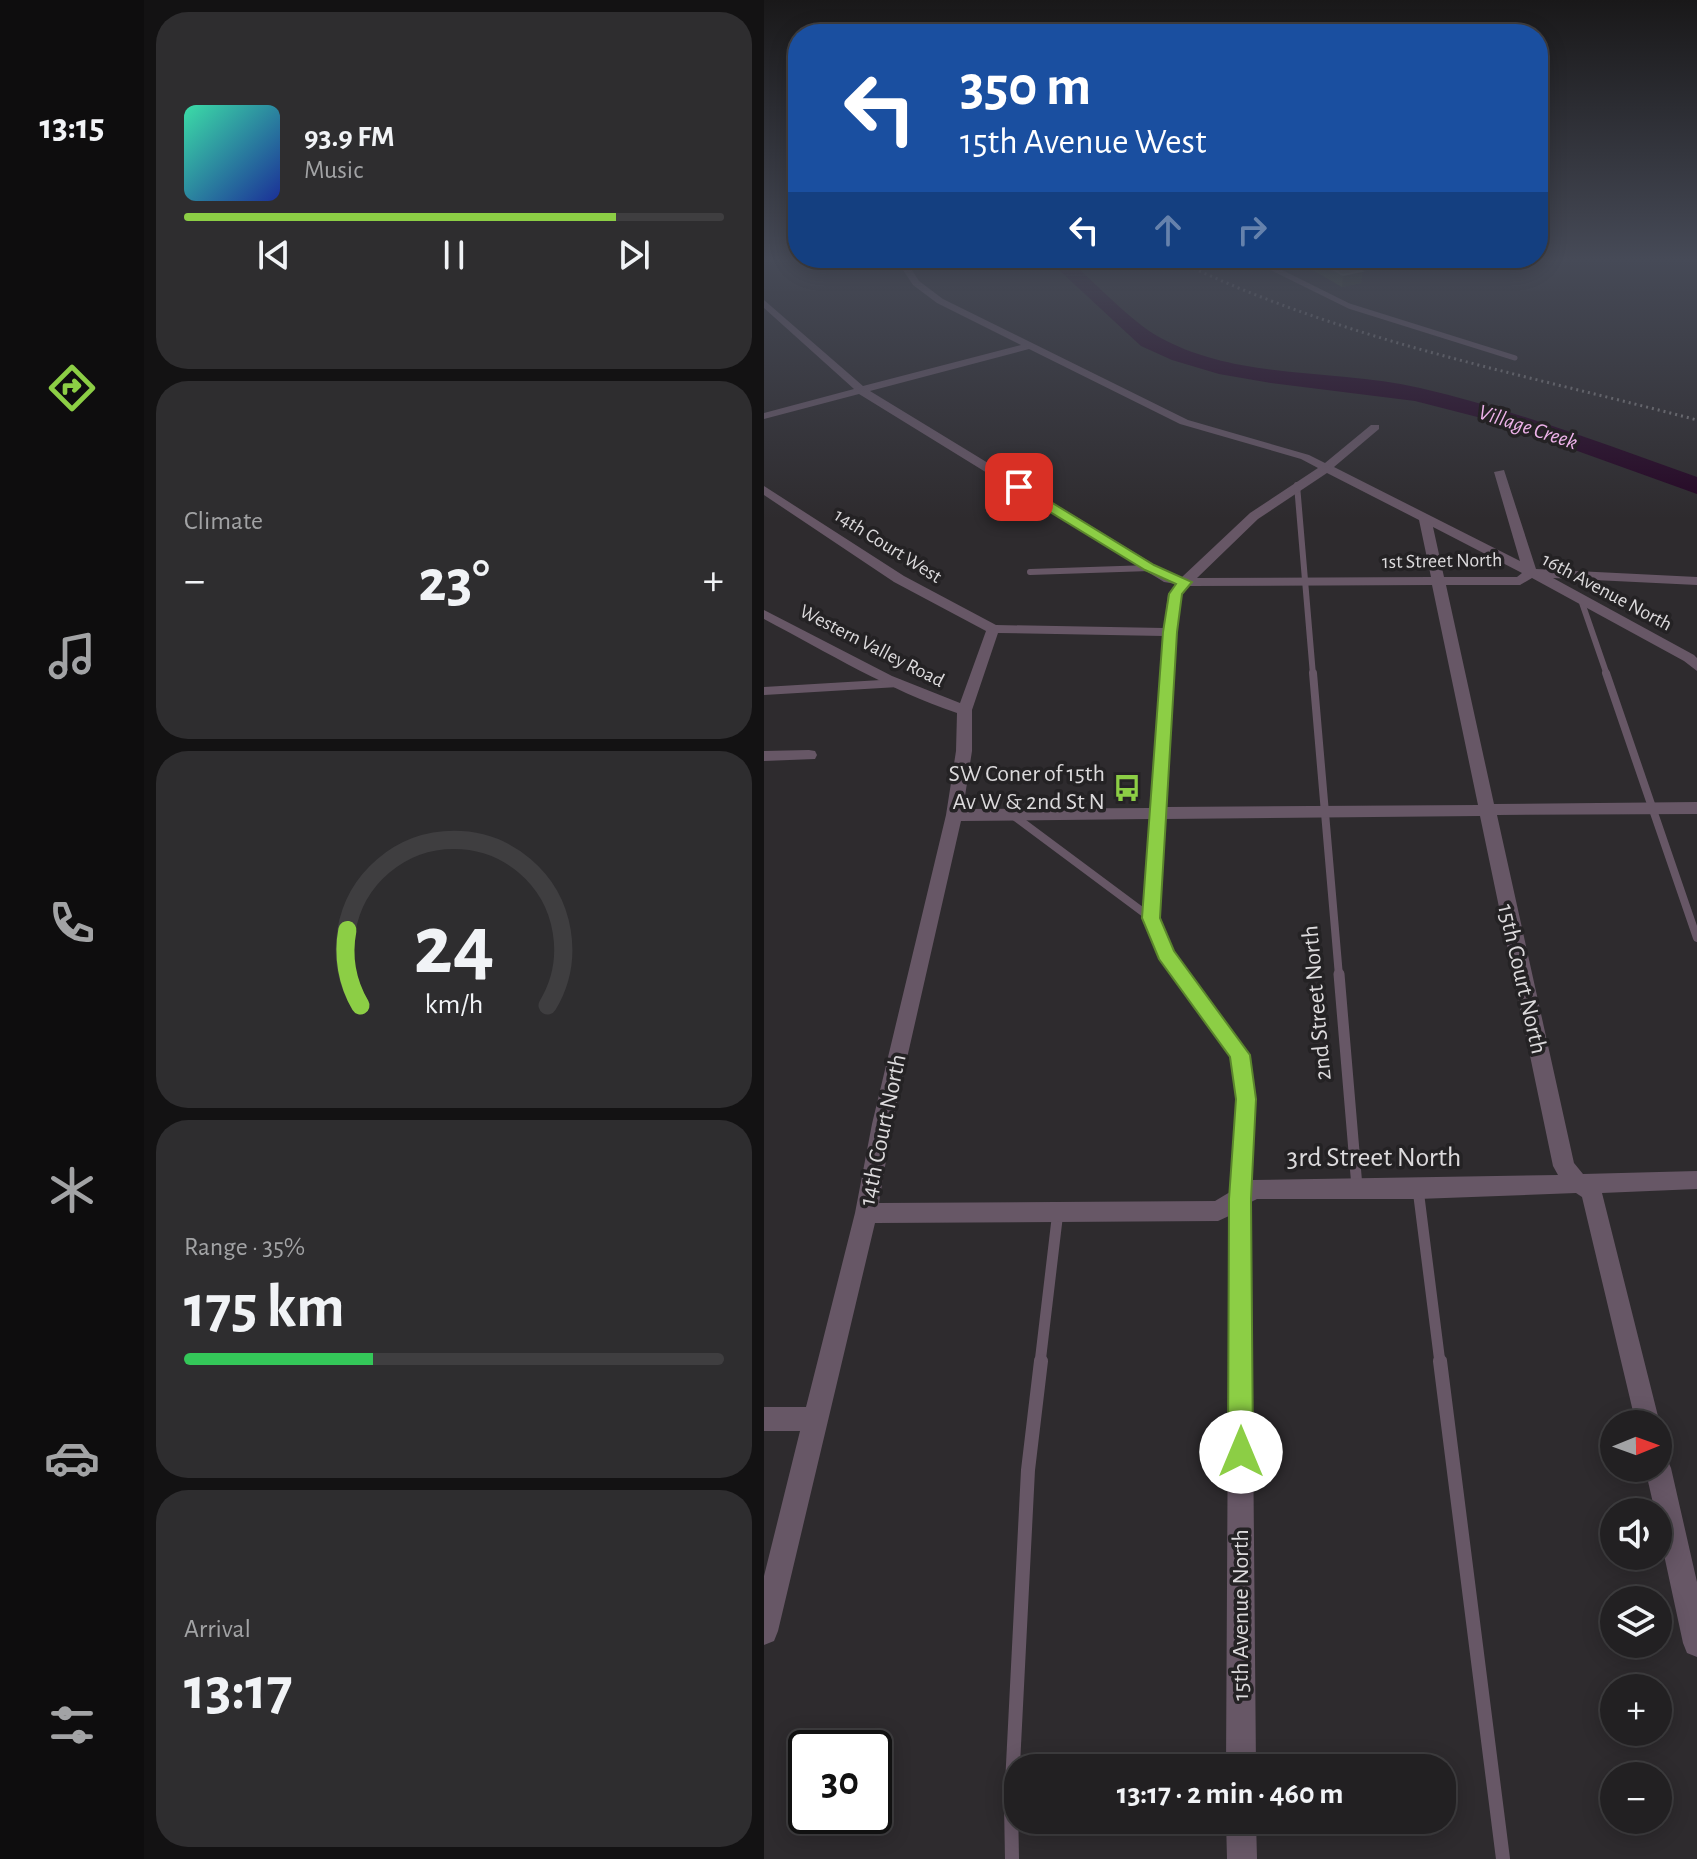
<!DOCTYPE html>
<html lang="en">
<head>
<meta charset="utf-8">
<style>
  body { margin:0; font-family:"Alegreya Sans",sans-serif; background:#2e2d2f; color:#f1f3f6; height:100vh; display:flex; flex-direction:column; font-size:30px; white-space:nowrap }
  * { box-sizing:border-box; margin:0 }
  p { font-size:26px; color:#a2a3a5 }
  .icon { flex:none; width:44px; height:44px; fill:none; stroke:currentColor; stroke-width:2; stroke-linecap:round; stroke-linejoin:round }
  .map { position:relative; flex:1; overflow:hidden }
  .details { display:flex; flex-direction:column; gap:12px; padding:12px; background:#131213; width:620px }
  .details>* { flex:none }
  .top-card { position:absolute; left:24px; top:24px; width:760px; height:244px; border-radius:32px; box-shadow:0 4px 20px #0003,0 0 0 2px #3f3e40; background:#1a4fa0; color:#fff; overflow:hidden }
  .needle { width:52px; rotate:89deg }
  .buttons { position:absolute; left:836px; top:1410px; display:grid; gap:16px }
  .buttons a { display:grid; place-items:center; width:72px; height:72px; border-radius:50%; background:#222022; box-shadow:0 4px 20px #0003,0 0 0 2px #3f3e40; font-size:40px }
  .speed { position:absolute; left:24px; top:1730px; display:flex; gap:16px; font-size:40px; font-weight:700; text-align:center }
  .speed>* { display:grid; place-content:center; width:104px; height:104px; border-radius:50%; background:#222022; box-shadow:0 4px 20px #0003,0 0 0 2px #3f3e40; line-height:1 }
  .speed .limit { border:4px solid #111; border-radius:12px; background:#fff; color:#111 }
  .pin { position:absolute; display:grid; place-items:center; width:68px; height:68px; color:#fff; margin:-34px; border-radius:16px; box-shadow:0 4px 12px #0006 }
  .me { position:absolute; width:88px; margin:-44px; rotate:0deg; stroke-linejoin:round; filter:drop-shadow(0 0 6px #0008) }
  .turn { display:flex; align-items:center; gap:28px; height:168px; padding:0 40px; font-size:36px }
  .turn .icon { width:104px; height:104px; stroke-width:2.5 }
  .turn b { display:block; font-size:56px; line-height:68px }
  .lanes { display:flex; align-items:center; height:76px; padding:0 40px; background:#0003; justify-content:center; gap:40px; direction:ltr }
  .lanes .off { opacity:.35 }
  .big { font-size:60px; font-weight:700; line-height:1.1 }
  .details .tile { flex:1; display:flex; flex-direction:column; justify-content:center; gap:12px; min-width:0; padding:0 28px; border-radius:32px; background:#2e2d2f }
  .details .dial { align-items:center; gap:0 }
  .dial svg { height:208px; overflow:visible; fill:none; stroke:#3f3e40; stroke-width:7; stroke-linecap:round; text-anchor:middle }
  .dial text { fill:#f1f3f6; stroke:none }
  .song { display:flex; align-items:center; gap:24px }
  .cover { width:96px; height:96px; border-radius:12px; background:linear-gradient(135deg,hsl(160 70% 55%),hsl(230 70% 35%)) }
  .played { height:8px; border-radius:4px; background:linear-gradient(90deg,#8cce45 80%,#3f3e40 80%) }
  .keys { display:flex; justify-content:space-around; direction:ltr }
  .heat { display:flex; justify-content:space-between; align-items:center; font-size:44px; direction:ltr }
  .charge { height:12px; border-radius:6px; background:linear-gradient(90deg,#34c759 35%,#3f3e40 0) }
  .trip { position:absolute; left:240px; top:1754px; width:452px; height:80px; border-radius:32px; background:#222022; box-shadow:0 4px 20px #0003,0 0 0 2px #3f3e40; font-weight:700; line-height:80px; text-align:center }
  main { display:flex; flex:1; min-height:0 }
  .menu { display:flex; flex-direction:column; width:144px; justify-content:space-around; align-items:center; background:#0e0d0e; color:#a2a3a5 }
  .menu .icon { width:56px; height:56px }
  .menu .current { color:#8cce45 }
  .menu b { font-size:36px; color:#f1f3f6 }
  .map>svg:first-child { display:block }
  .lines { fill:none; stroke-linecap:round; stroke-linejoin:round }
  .river { fill:#250624; fill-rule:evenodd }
  .service-far4 { stroke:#675766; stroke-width:5 }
  .service-far3 { stroke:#675766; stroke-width:6 }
  .service-far2 { stroke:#675766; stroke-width:8 }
  .service-far1 { stroke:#675766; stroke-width:11 }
  .service { stroke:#675766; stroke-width:14 }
  .minor { fill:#675766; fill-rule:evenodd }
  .rail { stroke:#7c7a7c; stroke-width:3; stroke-dasharray:2 4; stroke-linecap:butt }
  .wall { fill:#40532d }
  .shaded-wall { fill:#323d26 }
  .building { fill:#516240; stroke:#667458; stroke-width:2 }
  .route { fill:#8cce45; stroke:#5b862d; stroke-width:2 }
  .labels { text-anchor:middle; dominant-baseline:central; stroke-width:7; stroke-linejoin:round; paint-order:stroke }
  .far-street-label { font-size:20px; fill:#dcdadc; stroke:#242224 }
  .far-water-label { font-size:22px; font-style:italic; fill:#edb2e9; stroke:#242224 }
  .poi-label { font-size:24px; fill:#dcdadc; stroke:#242224; text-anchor:end }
  .street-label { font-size:24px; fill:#dcdadc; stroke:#242224 }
  .near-street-label { font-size:28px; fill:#dcdadc; stroke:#242224 }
</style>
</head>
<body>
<main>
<nav class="menu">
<b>13:15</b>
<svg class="icon current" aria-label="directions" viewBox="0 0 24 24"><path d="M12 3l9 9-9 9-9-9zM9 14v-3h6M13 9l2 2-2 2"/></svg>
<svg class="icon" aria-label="music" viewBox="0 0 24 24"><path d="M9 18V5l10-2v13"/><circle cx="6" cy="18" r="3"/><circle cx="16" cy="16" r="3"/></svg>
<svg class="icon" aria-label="phone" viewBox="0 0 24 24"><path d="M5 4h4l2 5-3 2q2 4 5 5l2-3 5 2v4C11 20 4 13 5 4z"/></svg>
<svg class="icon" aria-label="climate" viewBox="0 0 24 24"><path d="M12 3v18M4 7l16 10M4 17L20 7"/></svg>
<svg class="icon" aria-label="car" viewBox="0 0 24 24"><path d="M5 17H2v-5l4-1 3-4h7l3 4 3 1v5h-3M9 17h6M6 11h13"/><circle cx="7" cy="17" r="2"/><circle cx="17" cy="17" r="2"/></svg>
<svg class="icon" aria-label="filters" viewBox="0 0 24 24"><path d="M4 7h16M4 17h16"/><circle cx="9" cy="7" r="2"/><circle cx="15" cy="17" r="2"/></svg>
</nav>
<section class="details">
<div class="tile">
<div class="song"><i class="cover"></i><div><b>93.9 FM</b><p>Music</p></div></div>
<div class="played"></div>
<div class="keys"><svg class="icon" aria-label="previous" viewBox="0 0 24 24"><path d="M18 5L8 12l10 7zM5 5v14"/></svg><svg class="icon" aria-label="pause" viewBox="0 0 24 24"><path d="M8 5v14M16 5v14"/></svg><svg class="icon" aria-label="next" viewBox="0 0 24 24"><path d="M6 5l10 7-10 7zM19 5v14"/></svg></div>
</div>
<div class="tile"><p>Climate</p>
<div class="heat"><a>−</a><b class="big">23°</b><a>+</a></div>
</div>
<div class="tile dial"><svg viewBox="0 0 100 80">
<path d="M14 69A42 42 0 1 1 86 69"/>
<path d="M14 69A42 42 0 0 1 9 40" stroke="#8cce45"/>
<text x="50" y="56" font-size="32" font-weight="700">24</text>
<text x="50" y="72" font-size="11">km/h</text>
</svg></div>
<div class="tile"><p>Range · 35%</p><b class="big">175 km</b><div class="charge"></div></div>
<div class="tile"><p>Arrival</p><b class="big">13:17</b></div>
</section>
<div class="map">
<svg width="933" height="1859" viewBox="0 0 933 1859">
  <rect width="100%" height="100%" fill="#2e2b2e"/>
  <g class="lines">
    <path class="river" d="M 282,258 L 303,258 C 328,280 369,323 395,337 C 474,381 571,368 656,388 C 751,410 841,444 933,477 L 933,494 L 733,422 L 651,401 L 507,383 L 455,374 L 408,360 L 377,346 Z"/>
    <path class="service-far4" d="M 488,258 L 585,306 L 751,358"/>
    <path class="service-far3" d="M 533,485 L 549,675
      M 266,572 L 386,568
      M 816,597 L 843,675"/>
    <path class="service-far2" d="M 549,673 L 575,976
      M 842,673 L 933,938
      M 0,691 L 134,683
      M 246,813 L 387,918"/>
    <path class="service-far1" d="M 575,974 L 593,1187
      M 654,1189 L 676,1363
      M 276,1363 L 294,1211"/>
    <path class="service" d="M 676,1361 L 739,1859
      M 248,1859 L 247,1804 L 264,1470 L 277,1361"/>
    <path class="minor" d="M 131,258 L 140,258 L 155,281 L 179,299 L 424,420 L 545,455 L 561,463 L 607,425 L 615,425 L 615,429 L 570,467 L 756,561 L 730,472 L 740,470 L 772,569 L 933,577 L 933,585 L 789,578 L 930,655 L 933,658 L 933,671 L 920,661 L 768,578 L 756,585 L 682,585 L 730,804 L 933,802 L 933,814 L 733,815 L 810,1163 L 819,1174 L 933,1171 L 933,1189 L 838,1193 L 896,1424 L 894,1430 L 894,1424 L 872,1424 L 818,1197 L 812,1193 L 654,1199 L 493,1199 L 487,1202 L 492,1768 L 462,1768 L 465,1216 L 454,1221 L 111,1223 L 14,1631 L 10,1641 L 0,1645 L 0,1576 L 36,1431 L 0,1431 L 0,1407 L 42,1407 L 91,1213 L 108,1124 L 182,815 L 192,751 L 193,713 C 125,690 64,653 0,619 L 0,610 L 128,676 L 196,703 L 222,631 L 130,582 L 0,495 L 0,486 L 140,576 L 232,625 L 400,628 L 404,594 L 412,584 L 400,582 L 95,394 L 0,419 L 0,413 L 90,389 L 0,308 L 0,300 L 99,386 L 257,345 L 173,303 L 149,285 ZM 265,349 L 416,424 L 537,459 L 554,468 L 486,513 L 418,577 L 409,576 L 106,391 ZM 563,473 L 655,520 L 667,577 L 433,578 L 494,519 ZM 669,527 L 758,573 L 753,577 L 680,577 ZM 668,585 L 714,805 L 403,807 L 413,632 L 418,595 L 425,586 ZM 234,633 L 399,636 L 386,808 L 199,809 L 208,751 L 208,710 ZM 716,816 L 789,1166 L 794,1175 L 488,1180 L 492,1099 L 486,1055 L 410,951 L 396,918 L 402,819 ZM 385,819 L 378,918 L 396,959 L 466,1057 L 472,1099 L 466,1192 L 451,1201 L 115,1203 L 128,1124 L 197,821 Z
      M 45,750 L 51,751 L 53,755 L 51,759 L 0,761 L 0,751 Z
      M 894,1455 L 903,1459 L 907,1468 L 933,1582 L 933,1657 L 923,1653 L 919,1643 L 894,1527 L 894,1512 L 891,1512 L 881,1468 L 894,1468 Z
      M 462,1820 L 492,1820 L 493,1859 L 463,1859 Z"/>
    <path class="rail" d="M 408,258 C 578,341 752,372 933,420"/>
  </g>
  <path class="wall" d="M 528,258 L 576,258 L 598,271 L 597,283 L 578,287 Z"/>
  <path class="shaded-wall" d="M 598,271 L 597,283 L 578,287 L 579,275 Z"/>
  <path class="building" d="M 549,258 L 576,258 L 598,271 L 579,275 Z"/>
  <linearGradient id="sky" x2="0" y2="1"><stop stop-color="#191819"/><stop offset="0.5" stop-color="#464a57"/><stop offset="1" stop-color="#464a57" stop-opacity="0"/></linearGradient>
  <rect width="933" height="519" fill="url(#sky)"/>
  <path class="route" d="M 250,485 L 259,485 L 390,565 L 428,582 L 418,594 L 413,632 L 396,918 L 410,951 L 486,1055 L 492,1099 L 487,1199 L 489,1452 L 486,1461 L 477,1465 L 468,1461 L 464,1452 L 465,1199 L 472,1099 L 466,1057 L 395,959 L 378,918 L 399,632 L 405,594 L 412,584 L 381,570 L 250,490 Z"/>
  <defs>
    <g id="bus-bare" transform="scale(2.16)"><path d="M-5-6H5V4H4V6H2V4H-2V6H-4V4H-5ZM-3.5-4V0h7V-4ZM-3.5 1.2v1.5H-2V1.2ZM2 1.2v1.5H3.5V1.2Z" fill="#8cce45" stroke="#242224" stroke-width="2.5" paint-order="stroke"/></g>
  </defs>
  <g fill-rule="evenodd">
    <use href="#bus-bare" x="363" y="788"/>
  </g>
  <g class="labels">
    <g class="far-street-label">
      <text transform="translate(124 546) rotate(32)">14th Court West</text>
      <text transform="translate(678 561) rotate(-1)">1st Street North</text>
      <text transform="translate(843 592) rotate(28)">16th Avenue North</text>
      <text transform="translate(108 646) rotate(27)">Western Valley Road</text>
    </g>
    <g class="far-water-label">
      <text transform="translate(764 427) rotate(18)">Village Creek</text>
    </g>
    <g class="poi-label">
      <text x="341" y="774">SW Coner of 15th<tspan x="341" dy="28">Av W &amp; 2nd St N</tspan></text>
    </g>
    <g class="street-label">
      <text transform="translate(758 979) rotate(77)">15th Court North</text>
      <text transform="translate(553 1003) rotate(-95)">2nd Street North</text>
      <text transform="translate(119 1130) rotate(-78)">14th Court North</text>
      <text transform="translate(477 1615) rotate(-90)">15th Avenue North</text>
    </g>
    <g class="near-street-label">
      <text x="610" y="1158">3rd Street North</text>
    </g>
  </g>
</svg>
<div class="buttons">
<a><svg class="needle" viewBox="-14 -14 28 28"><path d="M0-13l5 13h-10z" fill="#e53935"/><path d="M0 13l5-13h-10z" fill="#a2a3a5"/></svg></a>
<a><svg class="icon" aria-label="sound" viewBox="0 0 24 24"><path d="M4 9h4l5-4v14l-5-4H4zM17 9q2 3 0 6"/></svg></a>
<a><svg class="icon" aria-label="layers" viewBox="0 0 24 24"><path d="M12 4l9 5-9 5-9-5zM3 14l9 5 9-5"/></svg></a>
<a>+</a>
<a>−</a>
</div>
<div class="speed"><div class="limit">30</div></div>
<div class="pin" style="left:255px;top:487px;background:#d93025"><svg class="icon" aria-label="arrive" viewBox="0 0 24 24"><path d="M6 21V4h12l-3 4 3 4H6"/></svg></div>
<svg class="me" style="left:477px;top:1452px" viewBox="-20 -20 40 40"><circle r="19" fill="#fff"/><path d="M0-13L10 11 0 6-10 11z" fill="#8cce45"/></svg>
<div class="trip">13:17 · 2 min · 460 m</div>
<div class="top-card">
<div class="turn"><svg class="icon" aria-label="left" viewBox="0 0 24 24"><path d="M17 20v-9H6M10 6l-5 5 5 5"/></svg><div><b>350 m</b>15th Avenue West</div></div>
<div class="lanes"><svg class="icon" aria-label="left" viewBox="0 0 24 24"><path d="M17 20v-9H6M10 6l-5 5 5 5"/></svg><svg class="icon off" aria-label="ahead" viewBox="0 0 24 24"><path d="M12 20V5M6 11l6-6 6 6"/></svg><svg class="icon off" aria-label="right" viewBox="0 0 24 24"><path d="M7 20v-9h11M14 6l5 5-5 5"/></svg></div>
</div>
</div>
</main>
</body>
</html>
